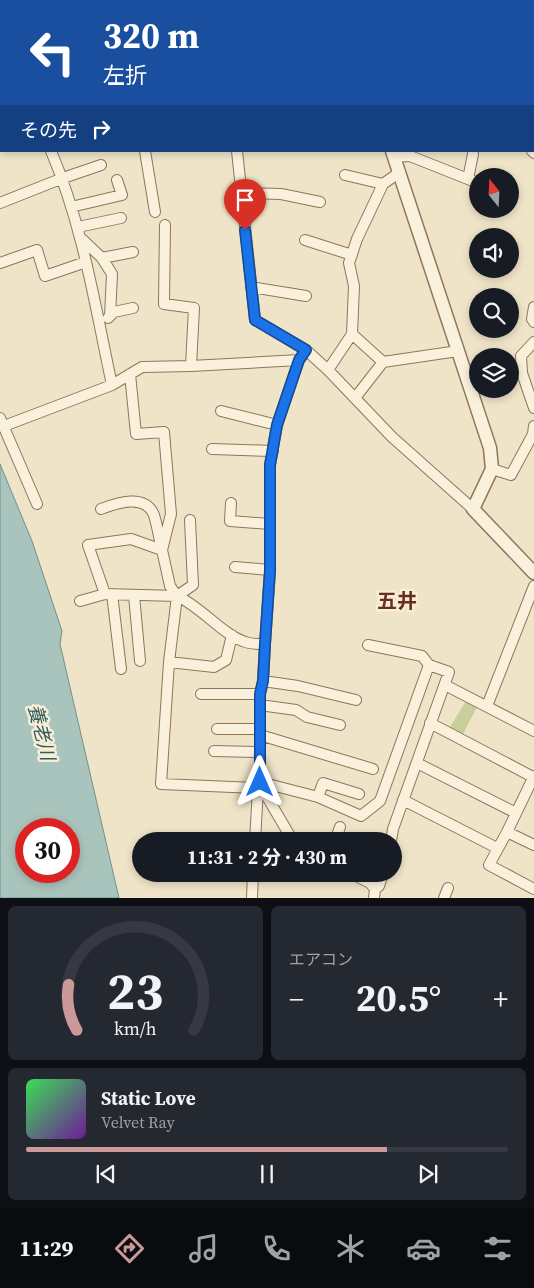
<!DOCTYPE html>
<html lang="ja">
<head>
<meta charset="utf-8">
<style>
  body { margin:0; font-family:"Source Serif 4","Noto Sans JP",serif; background:#242831; color:#f1f3f6; height:100vh; display:flex; flex-direction:column; font-size:19px; white-space:nowrap }
  * { box-sizing:border-box; margin:0 }
  p { font-size:16px; color:#9ea1a6 }
  .icon { flex:none; width:28px; height:28px; fill:none; stroke:currentColor; stroke-width:2; stroke-linecap:round; stroke-linejoin:round }
  .map { position:relative; height:898px; overflow:hidden }
  .sheet { display:flex; flex-direction:column; gap:8px; padding:8px; background:#0d0f14; flex:1 }
  .sheet>* { flex:none }
  .banner { position:absolute; left:0px; top:0px; width:535px; height:152px; box-shadow:0 2px 8px #0003; background:#1a4fa0; color:#fff; overflow:hidden }
  .needle { width:32px; rotate:342deg }
  .controls { position:absolute; left:469px; top:168px; display:grid; gap:10px }
  .controls a { display:grid; place-items:center; width:50px; height:50px; border-radius:50%; background:#171b24; box-shadow:0 2px 8px #0003; font-size:25px }
  .speed { position:absolute; left:15px; top:818px; display:flex; gap:10px; font-size:25px; font-weight:700; text-align:center }
  .speed>* { display:grid; place-content:center; width:65px; height:65px; border-radius:50%; background:#171b24; box-shadow:0 2px 8px #0003; line-height:1 }
  .speed .limit { border:8px solid #d22; background:#fff; color:#111 }
  .pin { position:absolute; display:grid; place-items:center; width:42px; height:42px; color:#fff; margin:-51px -21px; border-radius:50% 50% 50% 0; rotate:-45deg; box-shadow:0 0 5px #0007 }
  .pin .icon { rotate:45deg }
  .me { position:absolute; width:55px; margin:-28px; rotate:0deg; stroke-linejoin:round; filter:drop-shadow(0 0 4px #0008) }
  .turn { display:flex; align-items:center; gap:18px; height:105px; padding:0 20px; font-size:22px }
  .turn .icon { width:65px; height:65px; stroke-width:2.5 }
  .turn b { display:block; font-size:35px; line-height:42px }
  .then { display:flex; align-items:center; height:48px; padding:0 20px; background:#0003; gap:10px; font-size:19px }
  .big { font-size:38px; font-weight:700; line-height:1.1 }
  .sheet .widget { flex:1; display:flex; flex-direction:column; justify-content:center; gap:8px; min-width:0; padding:0 18px; border-radius:8px; background:#242831 }
  .sheet .dial { align-items:center; gap:0 }
  .dial svg { height:130px; overflow:visible; fill:none; stroke:#363941; stroke-width:7; stroke-linecap:round; text-anchor:middle }
  .dial text { fill:#f1f3f6; stroke:none }
  .song { display:flex; align-items:center; gap:15px }
  .cover { width:60px; height:60px; border-radius:8px; background:linear-gradient(135deg,hsl(130 70% 55%),hsl(280 70% 35%)) }
  .played { height:5px; border-radius:2px; background:linear-gradient(90deg,#cc999b 75%,#363941 75%) }
  .keys { display:flex; justify-content:space-around; direction:ltr }
  .heat { display:flex; justify-content:space-between; align-items:center; font-size:28px; direction:ltr }
  .sheet .tiles { flex:1; display:grid; gap:8px; grid-template-columns:1fr 1fr }
  .widget:last-child { grid-column:span 2 }
  .trip { position:absolute; left:132px; top:832px; width:270px; height:50px; border-radius:25px; background:#171b24; box-shadow:0 2px 8px #0003; font-weight:700; line-height:50px; text-align:center }
  .tab-bar { display:flex; height:80px; justify-content:space-around; align-items:center; background:#090b0e; color:#9ea1a6 }
  .tab-bar .icon { width:35px; height:35px }
  .tab-bar .active { color:#cc999b }
  .tab-bar b { font-size:22px; color:#f1f3f6 }
  .map>svg:first-child { display:block }
  .green { fill:#c9cf9b }
  .water { fill:#a9c4bc; stroke:#6f938a; fill-rule:evenodd }
  .lines { fill:none; stroke-linecap:round; stroke-linejoin:round }
  .service-casing { stroke:#8d765c; stroke-width:8 }
  .minor-casing { stroke:#8d765c; stroke-width:12 }
  .tertiary-casing { stroke:#8d765c; stroke-width:15 }
  .service { stroke:#faf1dc; stroke-width:5 }
  .minor { stroke:#faf1dc; stroke-width:10 }
  .tertiary { stroke:#faf1dc; stroke-width:12 }
  .route-casing { stroke:#114b97; stroke-width:12 }
  .route { stroke:#1a73e8; stroke-width:9 }
  .labels { text-anchor:middle; dominant-baseline:central; stroke-width:5; stroke-linejoin:round; paint-order:stroke }
  .water-label { font-size:19px; font-style:italic; fill:#2f5d5a; stroke:#f7eed8 }
  .quarter-label { font-size:20px; font-weight:bold; fill:#6b2e1e; stroke:#f7eed8 }
</style>
</head>
<body>
<div class="map">
<svg width="534" height="898" viewBox="0 0 534 898">
  <rect width="100%" height="100%" fill="#f0e4c8"/>
  <path class="green" d="M 466,701 L 477,707 L 463,734 L 450,727 Z"/>
  <path class="water" d="M 0,464 L 32,541 L 62,631 L 60,644 L 119,898 L 0,898 ZM 26,829 L 69,829 L 69,871 L 26,871 Z"/>
  <g class="lines">
    <g class="service-casing">
      <path id="service" d="M 301,0 L 311,1"/>
    </g>
    <g class="minor-casing">
      <path id="minor" d="M 72,0 L 72,1
        M 192,0 L 193,1
        M 21,1 L 23,0
        M 0,10 L 1,10
        M 0,64 L 1,66
        M 0,99 L 1,98
        M 0,145 L 1,145
        M 51,151 C 83,226 95,306 112,385
        M 145,151 L 155,212
        M 237,151 L 255,320 L 306,350 L 328,370 L 392,437 L 473,509
        M 532,151 L 534,153
        M 394,157 L 410,156 L 478,183
        M 345,175 L 383,184
        M 468,179 L 473,154
        M 242,193 L 281,194 L 320,202
        M 0,203 L 63,178 L 101,165
        M 71,207 L 122,195 L 117,180
        M 165,225 L 164,304 L 194,308 L 191,366
        M 78,227 L 121,218
        M 81,238 L 102,258 L 133,252
        M 305,240 L 352,255
        M 102,258 L 112,274 L 110,316
        M 0,263 L 37,250 L 45,276 L 86,262
        M 251,287 L 306,296
        M 534,307 L 532,319 L 534,322
        M 108,318 L 114,312 L 133,308
        M 352,334 L 383,362
        M 534,342 L 521,356 L 522,373 L 534,408
        M 328,370 L 352,334 L 354,286 L 349,263 L 357,239 L 383,184 L 400,172
        M 130,374 L 136,434 L 164,432 L 171,514 L 162,550 L 170,586 L 177,596 L 169,662 L 161,784 L 258,788 L 263,790 L 293,841
        M 355,398 L 383,362 L 458,351
        M 221,411 L 277,425
        M 0,418 L 37,504
        M 4,426 L 112,385 L 142,367 L 191,366 L 299,360
        M 212,449 L 273,451
        M 492,469 L 511,475 L 533,434 L 534,426
        M 231,503 L 230,521 L 269,524
        M 101,509 C 117,503 145,493 154,515 C 157,525 159,536 161,546
        M 235,567 L 270,570
        M 105,594 L 88,545 L 131,539 L 162,550
        M 112,594 L 121,669
        M 134,595 L 140,661
        M 177,596 L 193,585 L 190,520
        M 80,601 L 105,594 L 177,596 C 202,607 225,638 249,643 C 254,644 260,644 265,644
        M 368,645 L 422,656 L 429,665 L 449,672 L 393,829 L 391,841
        M 169,662 L 214,667 L 226,660 L 232,635
        M 263,681 L 298,686 L 356,700
        M 445,685 L 534,731
        M 201,694 L 260,694
        M 260,705 L 296,710 L 307,717 L 340,725
        M 487,706 L 534,586
        M 430,723 L 533,777
        M 217,729 L 260,729
        M 260,735 L 373,769
        M 214,751 L 260,752
        M 417,763 L 516,813
        M 534,776 L 507,832 L 489,865 L 534,889
        M 260,782 L 318,797 L 323,783 L 359,794
        M 318,797 L 361,816 L 380,801 L 429,665
        M 403,800 L 497,848
        M 507,832 L 534,845
        M 255,841 L 258,788 L 260,782 L 260,694 L 263,681 L 265,644 L 270,570 L 270,465 L 277,425 L 299,360 L 306,350
        M 335,841 L 340,827
        M 352,874 L 370,883 L 375,889 L 374,898
        M 375,889 L 379,886 L 383,874
        M 252,898 L 253,874
        M 444,898 L 448,888"/>
    </g>
    <g class="tertiary-casing">
      <path id="tertiary" d="M 344,0 L 344,1
        M 392,151 L 490,448 L 492,469 L 473,509 L 534,573"/>
    </g>
    <use href="#service" class="service"/>
    <use href="#minor" class="minor"/>
    <use href="#tertiary" class="tertiary"/>
  </g>
  <g class="lines">
    <g class="route-casing">
      <path id="route" d="M 245,230 L 255,320 L 306,350 L 299,360 L 277,425 L 270,465 L 270,570 L 265,644 L 263,681 L 260,694 L 260,782"/>
    </g>
    <use href="#route" class="route"/>
  </g>
  <g class="labels">
    <g class="water-label">
      <text transform="translate(42 732) rotate(76)">養老川</text>
    </g>
    <g class="quarter-label">
      <text x="397" y="601">五井</text>
    </g>
  </g>
</svg>
<div class="controls">
<a><svg class="needle" viewBox="-14 -14 28 28"><path d="M0-13l5 13h-10z" fill="#e53935"/><path d="M0 13l5-13h-10z" fill="#9ea1a6"/></svg></a>
<a><svg class="icon" aria-label="sound" viewBox="0 0 24 24"><path d="M4 9h4l5-4v14l-5-4H4zM17 9q2 3 0 6"/></svg></a>
<a><svg class="icon" aria-label="search" viewBox="0 0 24 24"><circle cx="10" cy="10" r="6"/><path d="M15 15l6 6"/></svg></a>
<a><svg class="icon" aria-label="layers" viewBox="0 0 24 24"><path d="M12 4l9 5-9 5-9-5zM3 14l9 5 9-5"/></svg></a>
</div>
<div class="speed"><div class="limit">30</div></div>
<div class="pin" style="left:245px;top:230px;background:#d93025"><svg class="icon" aria-label="arrive" viewBox="0 0 24 24"><path d="M6 21V4h12l-3 4 3 4H6"/></svg></div>
<svg class="me" style="left:260px;top:782px" viewBox="-20 -20 40 40"><path d="M0-17L14 15 0 8-14 15z" fill="#1a73e8" stroke="#fff" stroke-width="4"/></svg>
<div class="trip">11:31 · 2 分 · 430 m</div>
<div class="banner">
<div class="turn"><svg class="icon" aria-label="left" viewBox="0 0 24 24"><path d="M17 20v-9H6M10 6l-5 5 5 5"/></svg><div><b>320 m</b>左折</div></div>
<div class="then">その先<svg class="icon" aria-label="right" viewBox="0 0 24 24"><path d="M7 20v-9h11M14 6l5 5-5 5"/></svg></div>
</div>
</div>
<section class="sheet">
<div class="tiles">
<div class="widget dial"><svg viewBox="0 0 100 80">
<path d="M14 69A42 42 0 1 1 86 69"/>
<path d="M14 69A42 42 0 0 1 9 41" stroke="#cc999b"/>
<text x="50" y="56" font-size="32" font-weight="700">23</text>
<text x="50" y="72" font-size="11">km/h</text>
</svg></div>
<div class="widget"><p>エアコン</p>
<div class="heat"><a>−</a><b class="big">20.5°</b><a>+</a></div>
</div>
<div class="widget">
<div class="song"><i class="cover"></i><div><b>Static Love</b><p>Velvet Ray</p></div></div>
<div class="played"></div>
<div class="keys"><svg class="icon" aria-label="previous" viewBox="0 0 24 24"><path d="M18 5L8 12l10 7zM5 5v14"/></svg><svg class="icon" aria-label="pause" viewBox="0 0 24 24"><path d="M8 5v14M16 5v14"/></svg><svg class="icon" aria-label="next" viewBox="0 0 24 24"><path d="M6 5l10 7-10 7zM19 5v14"/></svg></div>
</div>
</div>
</section>
<nav class="tab-bar">
<b>11:29</b>
<svg class="icon active" aria-label="directions" viewBox="0 0 24 24"><path d="M12 3l9 9-9 9-9-9zM9 14v-3h6M13 9l2 2-2 2"/></svg>
<svg class="icon" aria-label="music" viewBox="0 0 24 24"><path d="M9 18V5l10-2v13"/><circle cx="6" cy="18" r="3"/><circle cx="16" cy="16" r="3"/></svg>
<svg class="icon" aria-label="phone" viewBox="0 0 24 24"><path d="M5 4h4l2 5-3 2q2 4 5 5l2-3 5 2v4C11 20 4 13 5 4z"/></svg>
<svg class="icon" aria-label="climate" viewBox="0 0 24 24"><path d="M12 3v18M4 7l16 10M4 17L20 7"/></svg>
<svg class="icon" aria-label="car" viewBox="0 0 24 24"><path d="M5 17H2v-5l4-1 3-4h7l3 4 3 1v5h-3M9 17h6M6 11h13"/><circle cx="7" cy="17" r="2"/><circle cx="17" cy="17" r="2"/></svg>
<svg class="icon" aria-label="filters" viewBox="0 0 24 24"><path d="M4 7h16M4 17h16"/><circle cx="9" cy="7" r="2"/><circle cx="15" cy="17" r="2"/></svg>
</nav>
</body>
</html>
